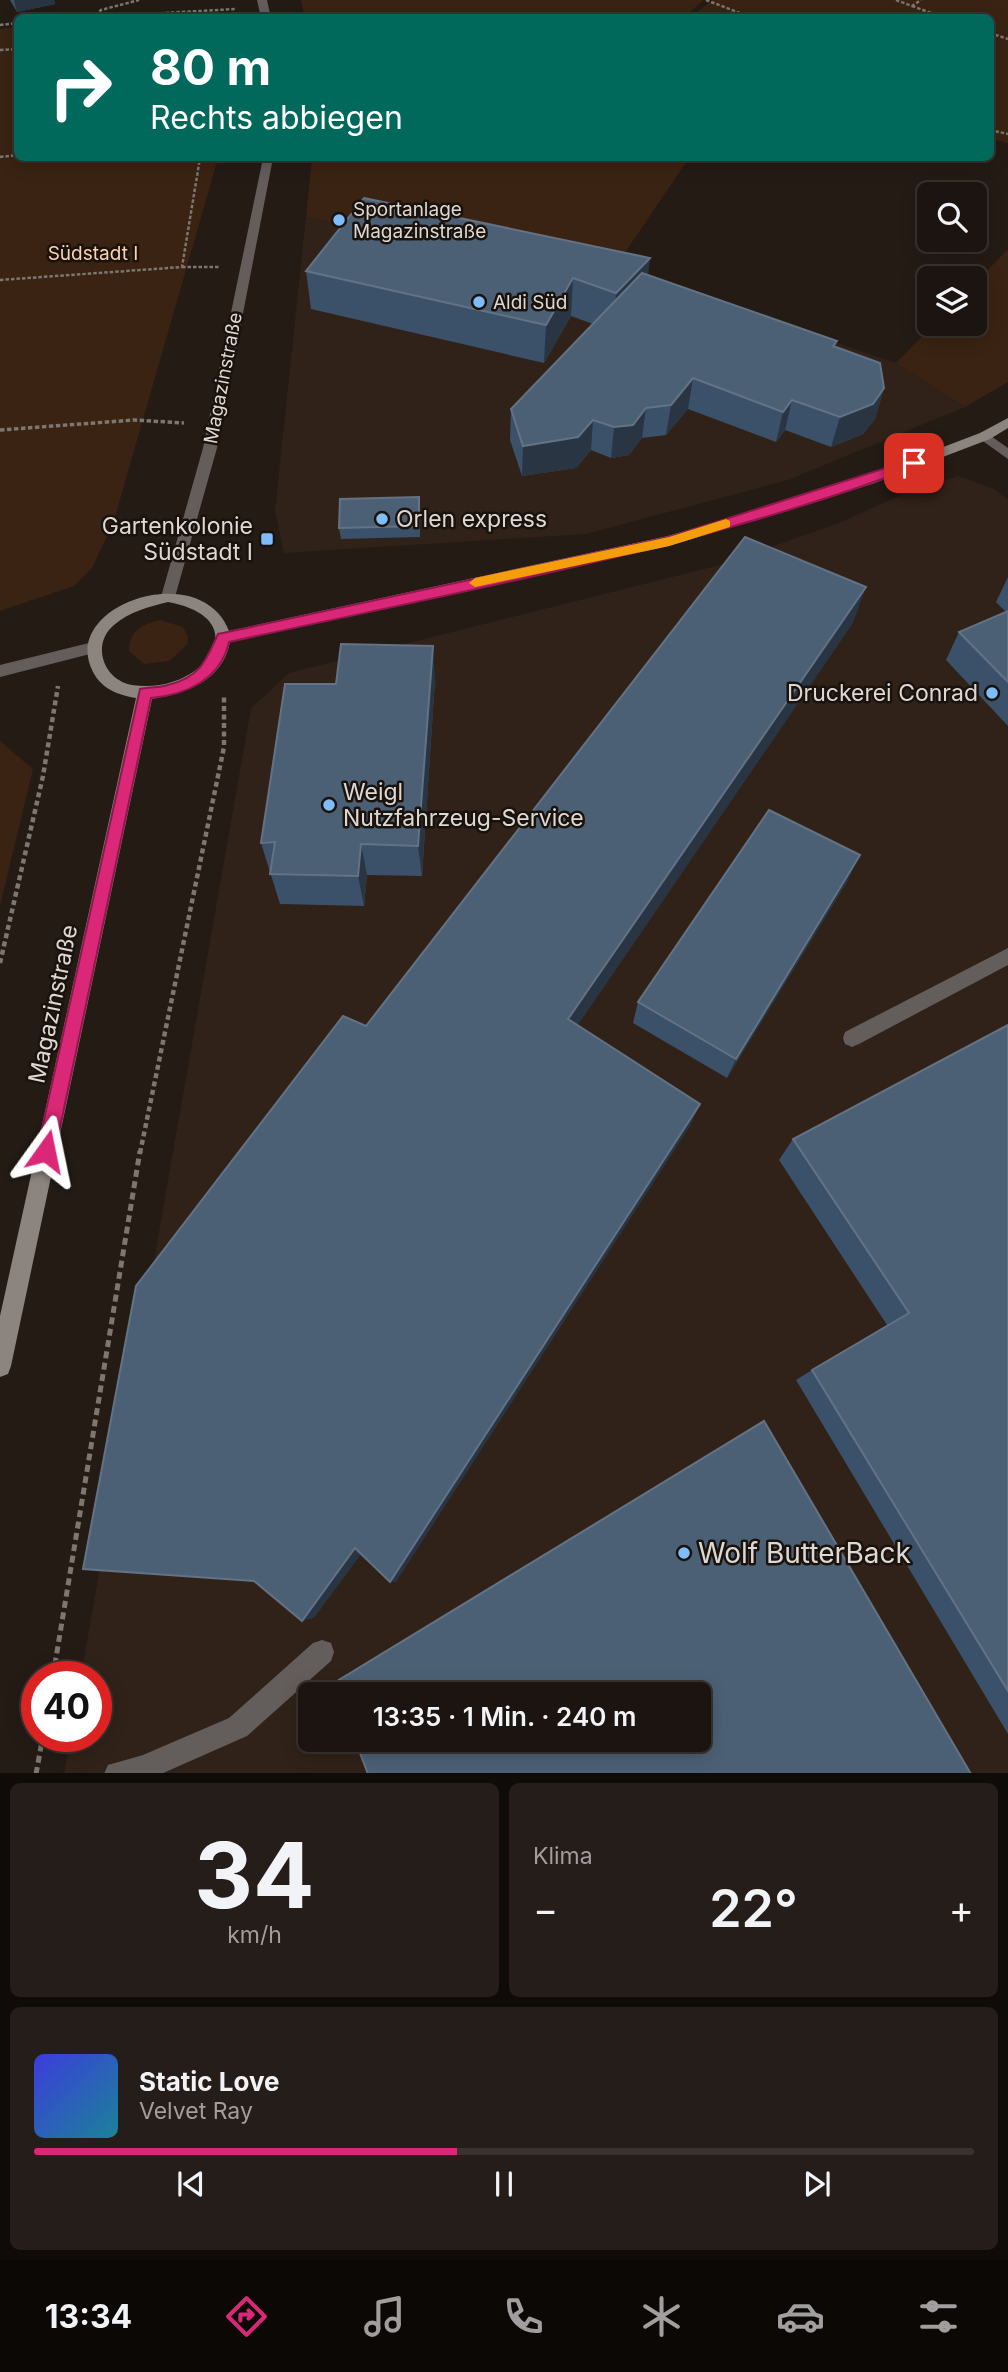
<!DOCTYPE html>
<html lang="de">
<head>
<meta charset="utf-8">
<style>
  body { margin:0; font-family:Inter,sans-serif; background:#241d19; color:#f1f3f6; height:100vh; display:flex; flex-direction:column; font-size:26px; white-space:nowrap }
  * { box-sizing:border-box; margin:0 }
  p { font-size:23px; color:#a09e9f }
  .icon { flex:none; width:38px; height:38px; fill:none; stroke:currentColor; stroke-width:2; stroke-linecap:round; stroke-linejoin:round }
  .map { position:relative; height:1773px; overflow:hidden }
  .details { display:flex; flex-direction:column; gap:10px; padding:10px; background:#0f0b09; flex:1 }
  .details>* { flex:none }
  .guide { position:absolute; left:14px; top:14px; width:980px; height:147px; border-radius:10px; box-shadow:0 4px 18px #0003,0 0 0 2px #393330; background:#00695c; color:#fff; overflow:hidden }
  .tools { position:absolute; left:917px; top:182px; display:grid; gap:14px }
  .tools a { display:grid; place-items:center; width:70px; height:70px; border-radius:10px; background:#1b1410; box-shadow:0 4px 18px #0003,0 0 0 2px #393330; font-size:35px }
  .speed { position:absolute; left:21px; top:1661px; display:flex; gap:14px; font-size:35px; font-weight:700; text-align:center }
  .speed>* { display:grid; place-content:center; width:91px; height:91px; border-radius:50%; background:#1b1410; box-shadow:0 4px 18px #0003,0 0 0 2px #393330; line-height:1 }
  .speed .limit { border:10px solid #d22; background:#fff; color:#111 }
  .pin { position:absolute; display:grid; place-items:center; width:60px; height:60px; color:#fff; margin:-30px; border-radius:14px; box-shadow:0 4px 10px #0006 }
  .me { position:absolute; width:77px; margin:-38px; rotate:12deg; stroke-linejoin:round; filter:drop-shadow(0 0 5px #0008) }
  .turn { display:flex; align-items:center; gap:24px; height:147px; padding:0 21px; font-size:32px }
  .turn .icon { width:91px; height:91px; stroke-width:2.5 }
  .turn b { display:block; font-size:49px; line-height:60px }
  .big { font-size:52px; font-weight:600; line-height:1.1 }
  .details .widget { flex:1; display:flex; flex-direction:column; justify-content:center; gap:10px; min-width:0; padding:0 24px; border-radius:10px; background:#241d19 }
  .details .dial { align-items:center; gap:0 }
  .dial b { font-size:91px; line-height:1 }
  .song { display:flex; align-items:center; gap:21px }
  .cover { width:84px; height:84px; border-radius:10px; background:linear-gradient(135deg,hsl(240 70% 55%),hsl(190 70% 35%)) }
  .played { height:7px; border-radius:4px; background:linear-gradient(90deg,#db2777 45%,#393330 45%) }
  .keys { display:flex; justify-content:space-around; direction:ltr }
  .heat { display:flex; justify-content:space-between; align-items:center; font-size:38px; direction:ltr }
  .details .tiles { flex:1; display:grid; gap:10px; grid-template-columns:1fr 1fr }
  .widget:last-child { grid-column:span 2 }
  .trip { position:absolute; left:298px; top:1682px; width:413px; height:70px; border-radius:10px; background:#1b1410; box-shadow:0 4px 18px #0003,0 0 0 2px #393330; font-weight:600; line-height:70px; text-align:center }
  .dock { display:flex; height:112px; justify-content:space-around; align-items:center; background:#0b0806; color:#a09e9f }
  .dock .icon { width:49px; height:49px }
  .dock .selected { color:#db2777 }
  .dock b { font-size:32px; color:#f1f3f6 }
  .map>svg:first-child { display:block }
  .built { fill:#302218; fill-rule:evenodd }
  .green { fill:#3a2312 }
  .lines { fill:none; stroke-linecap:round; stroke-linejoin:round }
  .path-far3 { stroke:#7d7671; stroke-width:2.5; stroke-dasharray:3.5 2; stroke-linecap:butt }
  .path-far2 { stroke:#7d7671; stroke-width:3.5; stroke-dasharray:4.5 2.5; stroke-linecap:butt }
  .path-far1 { stroke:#7d7671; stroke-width:4.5; stroke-dasharray:5 3.5; stroke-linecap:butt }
  .path { stroke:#7d7671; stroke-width:5; stroke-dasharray:7 4.5; stroke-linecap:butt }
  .lane { fill:#635e5b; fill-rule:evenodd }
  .street { fill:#635e5b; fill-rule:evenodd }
  .secondary { fill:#8c847e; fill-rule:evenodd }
  .wall { fill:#3a5169 }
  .shaded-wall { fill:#2a3543 }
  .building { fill:#4c6075; stroke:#637284; stroke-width:2 }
  .route { fill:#db2777; stroke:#8e194d; stroke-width:2 }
  .slow { fill:#f59e0b }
  .poi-dot { fill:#7fbdfa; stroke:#1a120c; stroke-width:2.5 }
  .labels { text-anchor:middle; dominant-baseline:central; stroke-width:5; stroke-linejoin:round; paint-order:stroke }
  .far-poi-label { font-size:19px; fill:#ded8d4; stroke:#1a120c; text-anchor:start }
  .far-park-label { font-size:19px; fill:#fed1b1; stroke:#1a120c }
  .far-street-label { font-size:19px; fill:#ded8d4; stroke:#1a120c }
  .poi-label { font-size:23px; fill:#ded8d4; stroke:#1a120c; text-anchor:start }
  .street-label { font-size:23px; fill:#ded8d4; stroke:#1a120c }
  .near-poi-label { font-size:28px; fill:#ded8d4; stroke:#1a120c; text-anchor:start }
</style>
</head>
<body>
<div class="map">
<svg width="1008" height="1774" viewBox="0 0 1008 1774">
  <rect width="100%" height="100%" fill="#241b15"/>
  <path class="built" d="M 306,217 L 794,328 L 896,363 L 965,407 L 788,480 L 586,534 L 284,553 L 275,511 Z
    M 958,476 L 994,489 L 1008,500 L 1008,1773 L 64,1774 L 71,1736 L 96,1736 L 96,1676 L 81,1676 L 251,708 L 289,673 L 724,564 L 841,522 L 901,495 ZM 310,1694 L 698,1694 L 698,1740 L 310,1740 Z"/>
  <path class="green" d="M 301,0 L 704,0 L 683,18 L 305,18 Z
    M 713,0 L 1008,0 L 1008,143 L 991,139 L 990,18 L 690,17 Z
    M 17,27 L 18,158 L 218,158 L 113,524 L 92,568 L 74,586 L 0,611 L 0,29 Z
    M 312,158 L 689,158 L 605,282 L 306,217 Z
    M 1008,249 L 1008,382 L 965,407 L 896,363 L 934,324 L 975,324 L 975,283 Z
    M 160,620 L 183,627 L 188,636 L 187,645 L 169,661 L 144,664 L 129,651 C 129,631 142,624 160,620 Z
    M 0,741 L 33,769 L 0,906 Z"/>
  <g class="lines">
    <path class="path-far3" d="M 706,0 L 753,18
      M 896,0 L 912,6 L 921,0
      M 912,6 L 945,18
      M 95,15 L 101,10 L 139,0
      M 72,18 L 236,9
      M 0,25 L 18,23
      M 990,33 L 1008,39
      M 0,50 L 18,49
      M 990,130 L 1008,134
      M 0,157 L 18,155
      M 182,267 L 219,267
      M 0,280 L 182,267 L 200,158"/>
    <path class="path-far2" d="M 0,430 L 134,420 L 184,423"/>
    <path class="path-far1" d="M 0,963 L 43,776 L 58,686
      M 140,1153 L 224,747 L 224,696"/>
    <path class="path" d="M 53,1676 L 140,1151
      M 36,1774 L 43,1736"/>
    <path class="lane" d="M 1008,948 L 1008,965 L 859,1044 L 852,1047 L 845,1044 L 843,1038 L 845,1032 Z
      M 322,1640 L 331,1643 L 334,1652 L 331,1661 L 247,1736 L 161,1774 L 104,1774 L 108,1765 L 143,1755 L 229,1718 L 313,1643 Z"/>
    <path class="street" d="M 257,0 L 267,0 L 271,18 L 261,18 Z
      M 263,158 L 273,158 L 217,448 L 175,597 L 168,602 L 161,597 L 203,448 Z
      M 985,432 L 1008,448 L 1008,459 L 980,439 L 980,433 Z
      M 93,642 L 101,648 L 98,652 L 0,677 L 0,665 Z"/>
    <path class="secondary" d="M 1008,418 L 1008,428 L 990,439 L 872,484 L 669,546 L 230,642 C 222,682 187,692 152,699 L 11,1366 L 8,1374 L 0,1377 L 0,1316 L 136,698 C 118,695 102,689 93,672 C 58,605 201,557 229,631 L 668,536 L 862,478 L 980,433 ZM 168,602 C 260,619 202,696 132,685 C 103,680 91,644 114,625 C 130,611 149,607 168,602 Z"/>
  </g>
  <path class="wall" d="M 10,0 L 54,0 L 55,4 L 17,12 Z
    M 306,271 L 648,275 L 837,341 L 835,347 L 884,388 L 875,419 L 863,434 L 831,447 L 785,430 L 776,442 L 688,409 L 666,435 L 642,438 L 629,455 L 611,458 L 591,450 L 576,468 L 522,476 L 510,440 L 511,409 L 593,324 L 571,316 L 544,363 L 311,309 Z
    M 420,508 L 420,537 L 341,539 L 339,528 Z
    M 1008,577 L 1008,726 L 946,660 L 959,632 L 1006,612 L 996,602 Z
    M 435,680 L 422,876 L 367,875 L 364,906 L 280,904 L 261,843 L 336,684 Z
    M 848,880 L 727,1078 L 633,1023 L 638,1002 Z
    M 1008,1025 L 1008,1734 L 796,1380 L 812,1370 L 887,1325 L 779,1160 L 793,1139 Z"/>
  <path class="shaded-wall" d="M 14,0 L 54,0 L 55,4 L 17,12 Z
    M 650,258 L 646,296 L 613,331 L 616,293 Z
    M 573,278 L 571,316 L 544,363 L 546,325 Z
    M 693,378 L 688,409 L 666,435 L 671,405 Z
    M 884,388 L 875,419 L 863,434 L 831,447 L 840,417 Z
    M 792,400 L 785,430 L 776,442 L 783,412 Z
    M 646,408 L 642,438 L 629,455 L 611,458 L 614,427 Z
    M 593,420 L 591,450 L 576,468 L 522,476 L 523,446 Z
    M 866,587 L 853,623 L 565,1044 L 568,1019 Z
    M 433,646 L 435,680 L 422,876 L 418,846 Z
    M 361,844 L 367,875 L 364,906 L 358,876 Z
    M 860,855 L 848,880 L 727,1078 L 736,1059 Z
    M 700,1104 L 690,1126 L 396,1582 L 390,1582 Z
    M 355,1548 L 364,1550 L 314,1618 L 302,1621 Z"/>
  <path class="building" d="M 364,198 L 650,258 L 616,293 L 573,278 L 546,325 L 306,271 Z
    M 642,273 L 837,341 L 833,346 L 880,363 L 884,388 L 873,404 L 840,417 L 792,400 L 783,412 L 693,378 L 671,405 L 646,408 L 633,425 L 614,427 L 593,420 L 578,437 L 523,446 L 511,409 Z
    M 419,497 L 419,526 L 339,528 L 340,499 Z
    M 745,537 L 866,587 L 568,1019 L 700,1104 L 390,1582 L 355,1548 L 302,1621 L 254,1581 L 83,1569 L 136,1286 L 343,1016 L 366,1026 Z
    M 1008,611 L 1008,682 L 959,632 Z
    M 341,644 L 433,646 L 418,846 L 361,844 L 358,876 L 270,874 L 275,842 L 261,843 L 285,684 L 336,684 Z
    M 769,810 L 860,855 L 736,1059 L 638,1002 Z
    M 1008,1025 L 1008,1691 L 812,1370 L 909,1313 L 793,1139 Z
    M 764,1421 L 971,1774 L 368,1774 L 355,1740 L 698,1740 L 698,1694 L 338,1694 L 334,1683 Z"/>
  <path class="route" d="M 914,459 L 920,463 L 918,466 C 696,550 461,591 229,642 C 221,679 186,695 151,698 L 55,1151 L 53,1157 L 46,1160 L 40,1157 L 37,1151 L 140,689 C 149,687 159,688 168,685 C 200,677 206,661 218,634 L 223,633 L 669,537 Z"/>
  <path class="slow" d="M 726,519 L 730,521 L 730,527 L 669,546 L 475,587 L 469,583 L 475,578 L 669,537 Z"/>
  <g class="poi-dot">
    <circle cx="339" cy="220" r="7"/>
    <circle cx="479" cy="302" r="7"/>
    <circle cx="382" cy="519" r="7"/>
    <rect x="260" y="532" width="14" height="14" rx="3.5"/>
    <circle cx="992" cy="693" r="7"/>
    <circle cx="329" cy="805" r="7"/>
    <circle cx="684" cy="1553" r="7"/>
  </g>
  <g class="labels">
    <g class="far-poi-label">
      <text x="353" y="209">Sportanlage<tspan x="353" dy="22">Magazinstraße</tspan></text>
      <text x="493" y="302">Aldi Süd</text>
    </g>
    <g class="far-park-label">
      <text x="93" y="253">Südstadt I</text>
    </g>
    <g class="far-street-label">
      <text transform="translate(223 378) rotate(-79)">Magazinstraße</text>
    </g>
    <g class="poi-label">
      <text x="396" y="519">Orlen express</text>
      <text x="253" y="526" text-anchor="end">Gartenkolonie<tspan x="253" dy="26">Südstadt I</tspan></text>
      <text x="978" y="693" text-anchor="end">Druckerei Conrad</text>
      <text x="343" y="792">Weigl<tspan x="343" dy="26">Nutzfahrzeug-Service</tspan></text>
    </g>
    <g class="street-label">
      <text transform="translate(53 1004) rotate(-78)">Magazinstraße</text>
    </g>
    <g class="near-poi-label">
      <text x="698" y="1553">Wolf ButterBack</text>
    </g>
  </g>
</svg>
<div class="tools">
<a><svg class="icon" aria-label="search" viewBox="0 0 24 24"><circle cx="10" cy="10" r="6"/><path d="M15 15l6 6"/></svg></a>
<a><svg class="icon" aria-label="layers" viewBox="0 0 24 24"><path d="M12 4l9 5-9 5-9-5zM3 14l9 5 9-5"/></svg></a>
</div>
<div class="speed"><div class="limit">40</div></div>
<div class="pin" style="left:914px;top:463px;background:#d93025"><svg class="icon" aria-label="arrive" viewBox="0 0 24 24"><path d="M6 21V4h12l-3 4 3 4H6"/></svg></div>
<svg class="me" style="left:46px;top:1151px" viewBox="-20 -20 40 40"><path d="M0-17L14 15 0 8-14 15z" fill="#db2777" stroke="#fff" stroke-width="4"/></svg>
<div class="trip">13:35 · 1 Min. · 240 m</div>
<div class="guide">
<div class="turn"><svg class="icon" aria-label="right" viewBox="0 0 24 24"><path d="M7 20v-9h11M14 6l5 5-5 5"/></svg><div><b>80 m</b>Rechts abbiegen</div></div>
</div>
</div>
<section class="details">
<div class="tiles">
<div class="widget dial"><b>34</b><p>km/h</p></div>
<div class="widget"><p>Klima</p>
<div class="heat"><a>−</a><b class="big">22°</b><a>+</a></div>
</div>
<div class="widget">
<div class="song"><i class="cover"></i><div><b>Static Love</b><p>Velvet Ray</p></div></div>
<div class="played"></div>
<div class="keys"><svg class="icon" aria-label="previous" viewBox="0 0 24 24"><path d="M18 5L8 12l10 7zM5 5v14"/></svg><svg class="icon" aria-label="pause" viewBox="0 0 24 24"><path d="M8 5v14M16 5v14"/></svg><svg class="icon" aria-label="next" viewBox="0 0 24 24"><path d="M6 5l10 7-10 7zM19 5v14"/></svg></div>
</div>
</div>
</section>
<nav class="dock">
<b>13:34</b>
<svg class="icon selected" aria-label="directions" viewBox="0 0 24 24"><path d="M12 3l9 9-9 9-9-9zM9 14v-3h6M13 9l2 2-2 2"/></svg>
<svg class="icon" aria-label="music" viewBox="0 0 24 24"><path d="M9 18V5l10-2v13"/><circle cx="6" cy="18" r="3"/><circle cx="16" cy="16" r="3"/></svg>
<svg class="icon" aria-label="phone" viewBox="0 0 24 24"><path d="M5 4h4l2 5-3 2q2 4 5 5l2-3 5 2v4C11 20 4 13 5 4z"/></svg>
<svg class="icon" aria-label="climate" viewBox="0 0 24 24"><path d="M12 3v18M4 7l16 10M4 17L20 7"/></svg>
<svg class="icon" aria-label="car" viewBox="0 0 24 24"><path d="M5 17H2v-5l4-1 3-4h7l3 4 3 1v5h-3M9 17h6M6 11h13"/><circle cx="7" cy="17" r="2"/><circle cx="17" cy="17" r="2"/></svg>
<svg class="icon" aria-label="filters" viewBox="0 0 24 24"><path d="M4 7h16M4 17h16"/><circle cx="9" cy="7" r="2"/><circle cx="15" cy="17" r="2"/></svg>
</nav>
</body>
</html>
